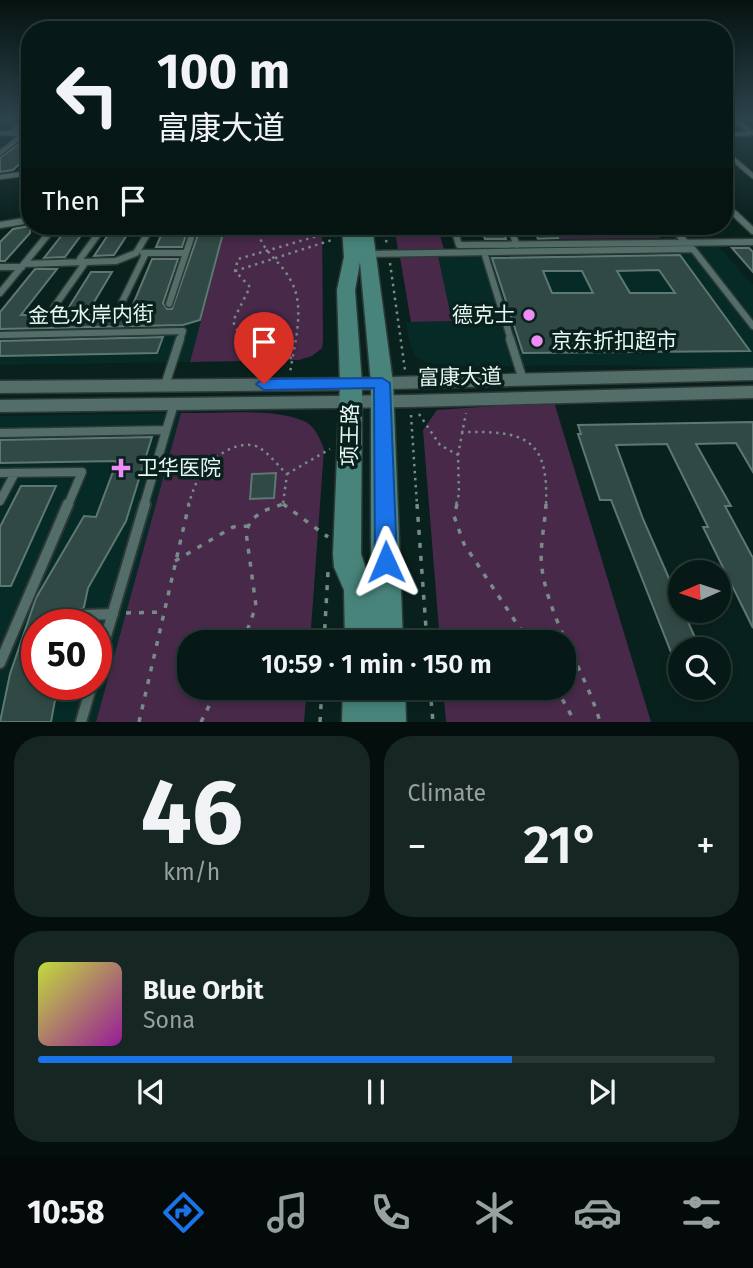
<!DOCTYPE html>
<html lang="en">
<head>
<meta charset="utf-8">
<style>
  body { margin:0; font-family:"Fira Sans","Noto Sans SC",sans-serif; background:#152623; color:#f1f3f6; height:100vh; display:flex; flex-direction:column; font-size:26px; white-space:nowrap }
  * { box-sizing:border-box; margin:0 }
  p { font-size:23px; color:#98a0a1 }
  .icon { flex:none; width:38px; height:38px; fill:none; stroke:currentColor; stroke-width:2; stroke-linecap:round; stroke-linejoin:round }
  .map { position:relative; height:722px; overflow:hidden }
  .panel { display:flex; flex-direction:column; gap:14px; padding:14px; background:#040e0c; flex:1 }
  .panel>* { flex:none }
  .guide { position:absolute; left:21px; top:21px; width:712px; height:214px; border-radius:28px; box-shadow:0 4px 10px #0003,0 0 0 2px #283835; background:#071916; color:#f1f3f6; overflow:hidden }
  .needle { width:46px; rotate:267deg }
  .tools { position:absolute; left:668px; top:560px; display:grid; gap:14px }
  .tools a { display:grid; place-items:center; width:63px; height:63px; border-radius:50%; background:#071916; box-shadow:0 4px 10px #0003,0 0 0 2px #283835; font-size:35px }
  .speed { position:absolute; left:21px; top:609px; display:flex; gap:14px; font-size:35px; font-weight:700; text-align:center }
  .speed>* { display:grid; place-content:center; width:91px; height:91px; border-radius:50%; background:#071916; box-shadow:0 4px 10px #0003,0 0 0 2px #283835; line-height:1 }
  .speed .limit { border:10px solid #d22; background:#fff; color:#111 }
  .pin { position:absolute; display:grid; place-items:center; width:60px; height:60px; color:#fff; margin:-72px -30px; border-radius:50% 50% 50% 0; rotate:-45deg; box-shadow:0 0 7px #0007 }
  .pin .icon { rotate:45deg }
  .me { position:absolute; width:77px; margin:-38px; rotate:359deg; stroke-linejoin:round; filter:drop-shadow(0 0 5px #0008) }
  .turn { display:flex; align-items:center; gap:24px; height:147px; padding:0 21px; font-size:32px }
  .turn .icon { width:91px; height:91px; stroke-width:2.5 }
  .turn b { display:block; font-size:49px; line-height:60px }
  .then { display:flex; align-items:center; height:66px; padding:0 21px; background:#0003; gap:14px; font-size:26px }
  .big { font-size:52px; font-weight:600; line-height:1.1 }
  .panel .tile { flex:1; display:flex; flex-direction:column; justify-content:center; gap:10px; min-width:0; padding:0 24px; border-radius:28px; background:#152623 }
  .panel .dial { align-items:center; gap:0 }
  .dial b { font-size:91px; line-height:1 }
  .song { display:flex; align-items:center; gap:21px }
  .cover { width:84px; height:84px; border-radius:10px; background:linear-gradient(135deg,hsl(70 70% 55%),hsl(300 70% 35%)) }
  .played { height:7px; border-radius:4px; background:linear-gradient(90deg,#1a73e8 70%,#283835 70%) }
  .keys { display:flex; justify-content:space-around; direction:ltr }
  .heat { display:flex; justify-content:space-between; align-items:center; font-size:38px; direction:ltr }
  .panel .tiles { flex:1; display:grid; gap:14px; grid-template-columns:1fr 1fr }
  .tile:last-child { grid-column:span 2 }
  .trip { position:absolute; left:177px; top:630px; width:399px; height:70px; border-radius:28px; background:#071916; box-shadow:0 4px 10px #0003,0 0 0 2px #283835; font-weight:600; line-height:70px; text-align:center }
  .menu { display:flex; height:112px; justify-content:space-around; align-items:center; background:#030a09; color:#98a0a1 }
  .menu .icon { width:49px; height:49px }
  .menu .active { color:#1a73e8 }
  .menu b { font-size:32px; color:#f1f3f6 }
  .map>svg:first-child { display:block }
  .built { fill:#062a25; fill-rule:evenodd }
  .green { fill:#48294a }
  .building { fill:#314945; stroke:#5d7772; stroke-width:2; fill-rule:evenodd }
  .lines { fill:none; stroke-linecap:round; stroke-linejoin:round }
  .service-far3-casing { stroke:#2e3937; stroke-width:7 }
  .service-far2-casing { stroke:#2e3937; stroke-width:9 }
  .service-far1-casing { stroke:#2e3937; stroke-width:11 }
  .service-casing { stroke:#2e3937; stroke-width:14 }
  .tertiary-casing { stroke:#2e3937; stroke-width:3 }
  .secondary-casing { stroke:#2e3937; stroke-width:3 }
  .path-far1 { stroke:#778b87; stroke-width:2.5; stroke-dasharray:2.5 4.5; stroke-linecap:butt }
  .path { stroke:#778b87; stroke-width:3.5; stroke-dasharray:5 8; stroke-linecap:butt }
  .service-far3 { stroke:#536d68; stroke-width:4.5 }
  .service-far2 { stroke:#536d68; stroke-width:6 }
  .service-far1 { stroke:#536d68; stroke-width:8 }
  .service { stroke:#536d68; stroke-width:10 }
  .tertiary { fill:#536d68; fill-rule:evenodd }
  .secondary { fill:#48847b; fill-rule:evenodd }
  .route { fill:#1a73e8; stroke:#114b97; stroke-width:2 }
  .poi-dot { fill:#f08bf5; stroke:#09211d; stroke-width:2.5 }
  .labels { text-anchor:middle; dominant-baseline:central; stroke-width:7; stroke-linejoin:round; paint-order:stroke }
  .street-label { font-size:21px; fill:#e8f7f4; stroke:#09211d }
  .poi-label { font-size:21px; fill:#e8f7f4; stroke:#09211d; text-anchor:start }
</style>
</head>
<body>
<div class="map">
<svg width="753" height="722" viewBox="0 0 753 722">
  <rect width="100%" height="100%" fill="#09211d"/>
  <path class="built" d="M 718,246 L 753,285 L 753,368 L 591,365 L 457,367 L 424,362 L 415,356 L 409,339 L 406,322 L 452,321 L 438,256 L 444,249 Z
    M 203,312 L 190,362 L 0,365 L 0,313 Z
    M 181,413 L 96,722 L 0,722 L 0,416 ZM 37,625 L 96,625 L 96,684 L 37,684 Z"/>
  <path class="green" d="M 226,226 L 322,226 L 323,340 L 322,348 L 312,356 L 299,360 L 190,362 Z
    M 394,226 L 437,226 L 444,249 L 398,249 Z
    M 550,226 L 651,226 L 660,238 L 558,239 Z
    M 438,256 L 452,321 L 411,322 L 400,257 Z
    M 554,402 L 651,722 L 446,722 L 443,688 L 564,688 L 564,642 L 440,642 L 423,430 L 437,410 Z
    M 181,413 C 216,414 275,407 306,422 C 316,428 320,439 324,449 L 310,642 L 189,642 L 189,688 L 307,688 L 304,722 L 96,722 Z"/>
  <path class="building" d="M 26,139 L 30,139 L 30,154 L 13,170 L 0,172 L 0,158 Z
    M 30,226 L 30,233 L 5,261 L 0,261 L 0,242 L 13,229 Z
    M 69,226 L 88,226 L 65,257 L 44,258 Z
    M 114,226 L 133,226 L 114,255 L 94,256 Z
    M 165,226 L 189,226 L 182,247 L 156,247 Z
    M 201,226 L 225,226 L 200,320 L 183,325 L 0,329 L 0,312 L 35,269 L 57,269 L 21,315 L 64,315 L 91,272 L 112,272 L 87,314 L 129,314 L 152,259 L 178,259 L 163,303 L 167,309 L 172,309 Z
    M 480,226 L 501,226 L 506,239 L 485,239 Z
    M 532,226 L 552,226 L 558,238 L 538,239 Z
    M 732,248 L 749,248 L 753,252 L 753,272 Z
    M 680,255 L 750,351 L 523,353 L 492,258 ZM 659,270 L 675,293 L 630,293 L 617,271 ZM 543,271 L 582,271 L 593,293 L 552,293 Z
    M 163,337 L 157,353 L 0,356 L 0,341 Z
    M 753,422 L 753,472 L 736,443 L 696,444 L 731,506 L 725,506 L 753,558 L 753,628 L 703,527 L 708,527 L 667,444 L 616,445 L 643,519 L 700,649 L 681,649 L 680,675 L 611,500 L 600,500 L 578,434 L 581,434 L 578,425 Z
    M 152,437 L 126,521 L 88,588 L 84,607 L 77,615 L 80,623 L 37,625 L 37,684 L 58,684 L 51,722 L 0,722 L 10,674 L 36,598 L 84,516 L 96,517 L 117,461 L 0,463 L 0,440 Z
    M 276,473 L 274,498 L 250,499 L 252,474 Z
    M 21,486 L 56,486 L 11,586 L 0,586 L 0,527 Z"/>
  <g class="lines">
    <g class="service-far3-casing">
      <path id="service-far3" d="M 735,120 L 751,132
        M 0,133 L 30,134
        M 11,133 L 27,120
        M 724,135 L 753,133
        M 724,151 L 753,176
        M 0,153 L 24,134
        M 0,177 L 30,173
        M 724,203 L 737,215"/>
    </g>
    <g class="service-far2-casing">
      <path id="service-far2" d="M 735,214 L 753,231
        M 0,225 L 30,220
        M 453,226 L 459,245 L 753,242
        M 509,226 L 517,245
        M 671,226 L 686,243
        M 484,252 L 511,340
        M 143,253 L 186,253
        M 368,254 L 693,249 L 753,326
        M 24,264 L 116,261 L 136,253 L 152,226
        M 0,267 L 22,267
        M 0,293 L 55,226
        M 122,302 L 146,253
        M 169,304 L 195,226
        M 54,307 L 85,263 L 80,259 L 104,226
        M 0,335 L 183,331 L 180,340"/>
    </g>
    <g class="service-far1-casing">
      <path id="service-far1" d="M 510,339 L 523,380
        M 165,385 L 180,339
        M 0,433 L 166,430
        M 0,473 L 82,472 L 68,505
        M 0,501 L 15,473
        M 144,505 L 174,404"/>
    </g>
    <g class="service-casing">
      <path id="service" d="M 85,615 L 113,614
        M 0,663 L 68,504
        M 96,670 L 145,504
        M 81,722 L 92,684"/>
    </g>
    <g class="tertiary-casing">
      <path id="tertiary" d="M 753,368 L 753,380 L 351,390 L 0,393 L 0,381 L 351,378 Z
        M 753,386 L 753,398 L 410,407 L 0,412 L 0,400 L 410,395 Z"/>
    </g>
    <g class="secondary-casing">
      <path id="secondary" d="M 342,226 L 372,226 L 393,383 L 403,642 L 345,642 L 344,590 L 334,567 L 333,554 L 340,384 L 337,290 L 344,257 ZM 360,262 L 371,383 L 371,584 L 361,554 L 362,384 L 355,290 Z
        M 343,688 L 405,688 L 406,722 L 342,722 Z"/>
    </g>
    <path class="path-far1" d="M 257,226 C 260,252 280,259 291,281 C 306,308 294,344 290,373
      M 384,226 L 387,246
      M 578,226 L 581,234
      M 390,263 L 405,370
      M 235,271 L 335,239
      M 292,358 C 265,353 243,349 233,321 L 250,287 L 235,271 L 238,259 L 335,231
      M 419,414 L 440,445 L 458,455 L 459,494 L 456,505
      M 411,415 L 417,505
      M 461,432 C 523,431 549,436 546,505
      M 458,455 L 466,413
      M 287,474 L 330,449
      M 188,505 C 192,495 195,483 201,474 C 210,458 239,438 258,447 C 269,453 278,466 287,474 L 283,504 L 279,505"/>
    <path class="path" d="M 283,504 L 328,537
      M 417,504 L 427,642
      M 457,504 L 454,516 L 464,544 L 529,642
      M 546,504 C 545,525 539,548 542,569 C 550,623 585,670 600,722
      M 175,561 L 233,527 L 249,526
      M 126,613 L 164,612
      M 243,642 L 256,606 L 246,532 L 251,520 L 263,511 L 283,504
      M 324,642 L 328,572
      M 430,688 L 433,722
      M 556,688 L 575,722
      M 139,722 L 189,504
      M 201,722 L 218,688
      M 320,722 L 322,688"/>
    <use href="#service-far3" class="service-far3"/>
    <use href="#service-far2" class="service-far2"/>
    <use href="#service-far1" class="service-far1"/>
    <use href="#service" class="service"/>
    <use href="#tertiary" class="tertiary"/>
    <use href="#secondary" class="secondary"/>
  </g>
  <linearGradient id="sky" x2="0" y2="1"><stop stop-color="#051210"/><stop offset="0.54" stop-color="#2c434c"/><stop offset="1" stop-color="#2c434c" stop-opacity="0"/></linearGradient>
  <rect width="753" height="221" fill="url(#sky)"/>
  <path class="route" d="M 382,378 L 390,383 L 397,562 L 393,568 L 386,571 L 378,568 L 375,562 L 374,388 L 264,390 L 256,384 L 264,379 Z"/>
  <g class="poi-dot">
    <circle cx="529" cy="315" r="7"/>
    <circle cx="537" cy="341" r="7"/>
    <path d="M117.5 457.5h7v7h7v7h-7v7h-7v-7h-7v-7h7z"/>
  </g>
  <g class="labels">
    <g class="street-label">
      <text transform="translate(91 315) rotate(-1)">金色水岸内街</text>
      <text transform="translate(460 377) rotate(-1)">富康大道</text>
      <text transform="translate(350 435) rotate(-89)">项王路</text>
    </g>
    <g class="poi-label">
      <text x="515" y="315" text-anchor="end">德克士</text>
      <text x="551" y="341">京东折扣超市</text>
      <text x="137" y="468">卫华医院</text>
    </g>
  </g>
</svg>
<div class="tools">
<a><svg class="needle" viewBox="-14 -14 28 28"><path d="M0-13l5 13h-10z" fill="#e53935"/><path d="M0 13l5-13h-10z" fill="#98a0a1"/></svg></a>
<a><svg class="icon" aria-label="search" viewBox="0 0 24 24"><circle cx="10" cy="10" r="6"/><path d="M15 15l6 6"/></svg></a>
</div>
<div class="speed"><div class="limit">50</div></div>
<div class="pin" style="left:264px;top:384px;background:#d93025"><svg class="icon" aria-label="arrive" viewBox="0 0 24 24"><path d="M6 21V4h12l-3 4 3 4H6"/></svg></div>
<svg class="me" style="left:386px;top:562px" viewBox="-20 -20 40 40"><path d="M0-17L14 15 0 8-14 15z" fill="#1a73e8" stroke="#fff" stroke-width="4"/></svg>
<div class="trip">10:59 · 1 min · 150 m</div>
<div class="guide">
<div class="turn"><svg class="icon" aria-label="left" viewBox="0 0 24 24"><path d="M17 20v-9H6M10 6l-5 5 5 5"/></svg><div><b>100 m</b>富康大道</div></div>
<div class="then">Then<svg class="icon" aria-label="arrive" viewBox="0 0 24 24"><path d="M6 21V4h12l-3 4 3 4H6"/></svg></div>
</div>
</div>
<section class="panel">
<div class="tiles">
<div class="tile dial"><b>46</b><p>km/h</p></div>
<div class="tile"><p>Climate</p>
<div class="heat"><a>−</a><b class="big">21°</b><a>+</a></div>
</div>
<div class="tile">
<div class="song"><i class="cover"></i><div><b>Blue Orbit</b><p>Sona</p></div></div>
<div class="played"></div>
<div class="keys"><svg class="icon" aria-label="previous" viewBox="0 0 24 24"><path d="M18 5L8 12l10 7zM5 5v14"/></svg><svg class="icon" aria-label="pause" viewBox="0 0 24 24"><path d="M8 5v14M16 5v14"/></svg><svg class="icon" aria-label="next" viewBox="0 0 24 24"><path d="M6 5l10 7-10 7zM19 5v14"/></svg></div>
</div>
</div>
</section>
<nav class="menu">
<b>10:58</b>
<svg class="icon active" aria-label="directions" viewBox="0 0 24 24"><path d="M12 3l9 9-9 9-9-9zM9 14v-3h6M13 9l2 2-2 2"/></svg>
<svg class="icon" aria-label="music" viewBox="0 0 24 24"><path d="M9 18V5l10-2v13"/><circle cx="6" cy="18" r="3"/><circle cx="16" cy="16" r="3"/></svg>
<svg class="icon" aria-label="phone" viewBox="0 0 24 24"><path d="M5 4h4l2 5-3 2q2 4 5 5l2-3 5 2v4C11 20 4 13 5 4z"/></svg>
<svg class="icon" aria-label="climate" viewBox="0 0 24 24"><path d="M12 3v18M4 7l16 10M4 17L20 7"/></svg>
<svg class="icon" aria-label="car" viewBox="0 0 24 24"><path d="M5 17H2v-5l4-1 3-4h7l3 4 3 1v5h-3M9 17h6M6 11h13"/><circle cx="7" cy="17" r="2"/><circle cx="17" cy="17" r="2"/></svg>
<svg class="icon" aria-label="filters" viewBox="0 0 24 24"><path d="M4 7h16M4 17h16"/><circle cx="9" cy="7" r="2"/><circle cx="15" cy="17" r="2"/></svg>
</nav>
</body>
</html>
